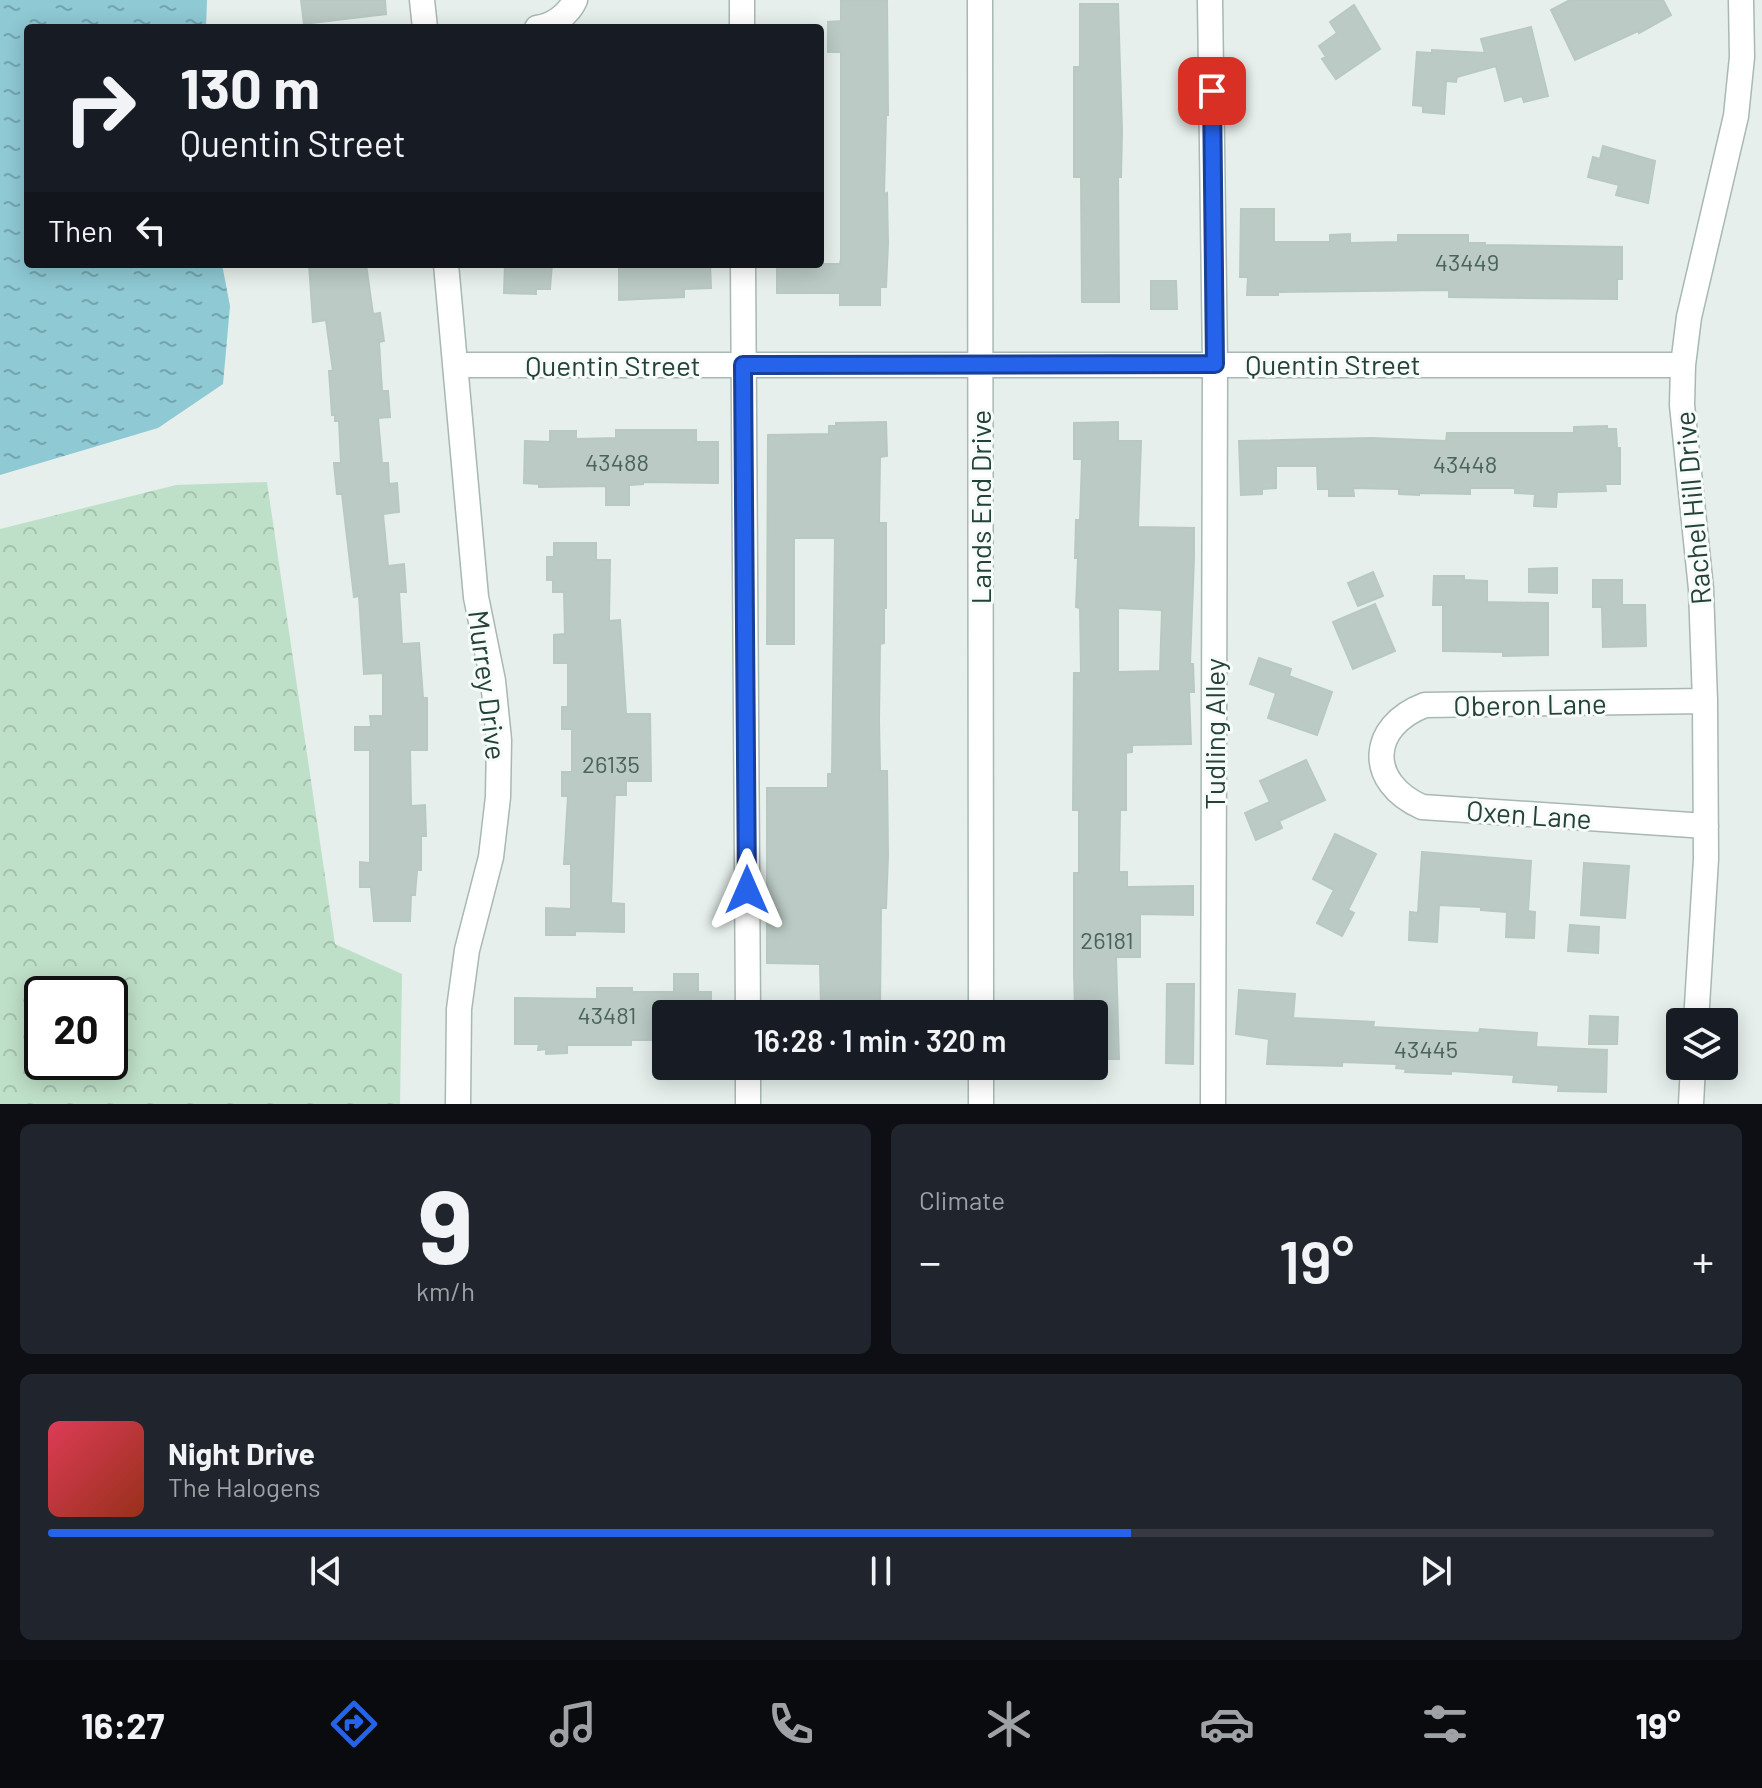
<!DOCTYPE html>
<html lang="en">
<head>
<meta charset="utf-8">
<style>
  body { margin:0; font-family:Barlow,sans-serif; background:#20242c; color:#f1f3f6; height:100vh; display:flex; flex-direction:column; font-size:30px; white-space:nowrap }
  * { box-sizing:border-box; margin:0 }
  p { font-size:26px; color:#9ea1a6 }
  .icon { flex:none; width:44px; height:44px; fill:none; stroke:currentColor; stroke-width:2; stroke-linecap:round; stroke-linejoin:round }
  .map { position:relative; height:1104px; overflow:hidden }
  .sheet { display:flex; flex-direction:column; gap:20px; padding:20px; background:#0d0f14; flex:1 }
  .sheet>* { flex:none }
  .guide { position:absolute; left:24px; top:24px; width:800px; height:244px; border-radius:8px; box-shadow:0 4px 20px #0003; background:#171b24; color:#f1f3f6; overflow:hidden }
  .buttons { position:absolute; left:1666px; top:1008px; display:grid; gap:16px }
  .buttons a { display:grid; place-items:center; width:72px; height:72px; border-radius:8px; background:#171b24; box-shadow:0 4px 20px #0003; font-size:40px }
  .speed { position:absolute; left:24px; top:976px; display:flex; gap:16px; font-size:40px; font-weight:700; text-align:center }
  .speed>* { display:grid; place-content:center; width:104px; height:104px; border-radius:50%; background:#171b24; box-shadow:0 4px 20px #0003; line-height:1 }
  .speed .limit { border:4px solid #111; border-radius:12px; background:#fff; color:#111 }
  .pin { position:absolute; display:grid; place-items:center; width:68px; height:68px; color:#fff; margin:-34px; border-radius:16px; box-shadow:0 4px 12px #0006 }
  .me { position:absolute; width:88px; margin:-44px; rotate:0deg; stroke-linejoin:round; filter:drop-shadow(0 0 6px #0008) }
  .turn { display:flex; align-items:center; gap:28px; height:168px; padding:0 24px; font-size:36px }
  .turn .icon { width:104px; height:104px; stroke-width:2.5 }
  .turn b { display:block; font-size:56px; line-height:68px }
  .then { display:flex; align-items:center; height:76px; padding:0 24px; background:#0003; gap:16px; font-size:30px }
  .big { font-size:60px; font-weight:600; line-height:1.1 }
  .sheet .tile { flex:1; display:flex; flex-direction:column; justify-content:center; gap:12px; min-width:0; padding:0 28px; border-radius:12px; background:#20242c }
  .sheet .dial { align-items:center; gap:0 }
  .dial b { font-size:104px; line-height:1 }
  .song { display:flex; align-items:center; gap:24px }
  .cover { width:96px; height:96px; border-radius:12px; background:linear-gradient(135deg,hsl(350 70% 55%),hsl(10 70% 35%)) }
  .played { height:8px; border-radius:4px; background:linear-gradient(90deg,#2563eb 65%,#363941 65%) }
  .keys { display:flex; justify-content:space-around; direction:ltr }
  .heat { display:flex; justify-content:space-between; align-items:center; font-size:44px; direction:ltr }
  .sheet .tiles { flex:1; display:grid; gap:20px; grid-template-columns:1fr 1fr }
  .tile:last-child { grid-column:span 2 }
  .trip { position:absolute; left:652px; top:1000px; width:456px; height:80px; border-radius:8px; background:#171b24; box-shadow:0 4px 20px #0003; font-weight:600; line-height:80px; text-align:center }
  .dock { display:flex; height:128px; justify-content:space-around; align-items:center; background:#090b0e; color:#9ea1a6 }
  .dock .icon { width:56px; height:56px }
  .dock .selected { color:#2563eb }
  .dock b { font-size:36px; color:#f1f3f6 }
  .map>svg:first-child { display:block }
  .forest { fill:url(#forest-crowns); fill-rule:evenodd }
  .water { fill:url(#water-ripples) }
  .building { fill:#bbcac4; stroke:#b8c9c2; stroke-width:2; fill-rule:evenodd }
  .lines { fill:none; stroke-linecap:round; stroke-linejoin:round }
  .minor-casing { stroke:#a8b8b2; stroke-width:27 }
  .minor { stroke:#fff; stroke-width:24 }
  .route-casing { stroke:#184099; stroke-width:20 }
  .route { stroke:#2563eb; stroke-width:14 }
  .labels { text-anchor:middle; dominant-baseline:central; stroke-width:6; stroke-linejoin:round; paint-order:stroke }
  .number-label { font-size:24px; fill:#4a645c }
  .street-label { font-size:28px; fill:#24423a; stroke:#f7fbf9 }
</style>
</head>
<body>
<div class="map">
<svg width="1762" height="1104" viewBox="0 0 1762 1104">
  <defs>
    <pattern id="forest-crowns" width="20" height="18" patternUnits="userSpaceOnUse" patternTransform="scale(2)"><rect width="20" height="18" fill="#bfe0c8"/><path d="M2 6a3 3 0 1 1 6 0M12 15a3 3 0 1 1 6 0" fill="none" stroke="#a4c1ad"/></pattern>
    <pattern id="water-ripples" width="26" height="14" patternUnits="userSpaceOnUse" patternTransform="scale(2)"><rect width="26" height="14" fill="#8ec9d4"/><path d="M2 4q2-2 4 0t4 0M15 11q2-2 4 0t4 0" fill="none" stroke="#74a5ad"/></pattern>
  </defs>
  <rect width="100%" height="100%" fill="#e6efeb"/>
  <path class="forest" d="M 267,482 L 335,944 L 402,974 L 400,1104 L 0,1104 L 0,529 L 176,485 ZM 42,994 L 110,994 L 110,1062 L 42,1062 Z"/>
  <path class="water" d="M 0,0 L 207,0 L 206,28 L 28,28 L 28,264 L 222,264 L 230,306 L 223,384 L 158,428 L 0,475 Z"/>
  <path class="building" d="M 301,0 L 385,0 L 386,14 L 304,24 Z
    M 1570,0 L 1663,0 L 1671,15 L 1639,33 L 1638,31 L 1575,60 L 1551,10 Z
    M 841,1 L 887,1 L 888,115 L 886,115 L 884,194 L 887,193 L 888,243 L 886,287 L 880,287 L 880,305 L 840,305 L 840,293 L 777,293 L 777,264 L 840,264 L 841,259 L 841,52 L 828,52 L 828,22 L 841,21 Z
    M 1080,4 L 1118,4 L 1122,131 L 1121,177 L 1118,177 L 1119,302 L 1082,302 L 1081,177 L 1074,177 L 1074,67 L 1080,67 Z
    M 1354,5 L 1380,49 L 1336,79 L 1322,59 L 1326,57 L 1319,46 L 1337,33 L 1330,22 Z
    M 1531,27 L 1548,96 L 1524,102 L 1522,96 L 1505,101 L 1496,66 L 1457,77 L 1456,82 L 1446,81 L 1444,114 L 1423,112 L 1423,106 L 1413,105 L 1417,52 L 1432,53 L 1432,50 L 1485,53 L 1481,39 Z
    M 1603,146 L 1655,161 L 1648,203 L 1616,195 L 1619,185 L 1588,177 L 1593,157 L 1600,159 Z
    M 1241,209 L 1274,209 L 1274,242 L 1330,242 L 1330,235 L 1350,234 L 1350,243 L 1398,242 L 1398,235 L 1468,235 L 1468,243 L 1485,243 L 1485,245 L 1622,247 L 1622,279 L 1617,279 L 1617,299 L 1449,297 L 1449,290 L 1278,292 L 1278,295 L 1247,295 L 1248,277 L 1240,277 Z
    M 309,264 L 366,264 L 373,314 L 380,313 L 384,341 L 379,342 L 382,391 L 388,391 L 390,417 L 378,418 L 382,463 L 388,463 L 389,484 L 397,483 L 399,512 L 383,514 L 388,566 L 404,564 L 406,592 L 399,592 L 402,644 L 419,643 L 423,698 L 427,698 L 427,750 L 410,750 L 411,806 L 425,805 L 426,836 L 421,836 L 421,870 L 417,870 L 415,895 L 411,895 L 410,921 L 374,921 L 371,887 L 360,887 L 360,862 L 370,863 L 370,750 L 355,750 L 355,727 L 371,727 L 370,716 L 383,716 L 383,673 L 364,674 L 359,596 L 354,597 L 342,494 L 337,494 L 334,463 L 341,463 L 339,421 L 335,421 L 335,415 L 332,415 L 329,371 L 333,371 L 326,320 L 313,322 Z
    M 505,264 L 552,264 L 550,289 L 536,289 L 536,294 L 504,293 Z
    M 619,264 L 710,264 L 711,288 L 684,289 L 684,297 L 619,300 Z
    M 1151,281 L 1176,281 L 1177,309 L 1151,309 Z
    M 886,422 L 887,456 L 880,457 L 879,523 L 886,523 L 886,608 L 884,608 L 884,643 L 880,644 L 879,720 L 880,771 L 887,771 L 888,856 L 886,908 L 881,908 L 880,1008 L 821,1008 L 820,964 L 767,963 L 767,788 L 828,788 L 828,774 L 832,774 L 835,538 L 794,538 L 794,644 L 767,644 L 768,435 L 829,434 L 829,426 L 836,426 L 836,423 Z
    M 1118,422 L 1118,441 L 1141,441 L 1138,527 L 1194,528 L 1194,557 L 1190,664 L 1193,664 L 1194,692 L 1189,692 L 1191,744 L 1132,745 L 1132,752 L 1126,753 L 1126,810 L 1120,810 L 1119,872 L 1127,872 L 1127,887 L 1193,886 L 1193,915 L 1140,914 L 1140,957 L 1116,957 L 1119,1059 L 1094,1059 L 1094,1009 L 1075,1009 L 1074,973 L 1074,873 L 1079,873 L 1079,810 L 1073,810 L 1074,673 L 1081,673 L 1080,608 L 1076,607 L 1078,558 L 1075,558 L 1076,520 L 1080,520 L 1082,459 L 1074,459 L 1074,423 ZM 1118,608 L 1162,610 L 1160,671 L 1118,672 Z
    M 1607,426 L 1607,429 L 1616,429 L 1617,448 L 1620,448 L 1620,484 L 1605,484 L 1606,491 L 1557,492 L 1556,507 L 1534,506 L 1535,494 L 1515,493 L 1515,488 L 1470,488 L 1470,494 L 1419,493 L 1419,495 L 1399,494 L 1399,489 L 1353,488 L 1354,496 L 1329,496 L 1329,489 L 1318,489 L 1317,466 L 1276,466 L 1276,488 L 1262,489 L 1262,494 L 1241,495 L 1239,441 L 1371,438 L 1446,441 L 1447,433 L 1574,433 L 1574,427 Z
    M 616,430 L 696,430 L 696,442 L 718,442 L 718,483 L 643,482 L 643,484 L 629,485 L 629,505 L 606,505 L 606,486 L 539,487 L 539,484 L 524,483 L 525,441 L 550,442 L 550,431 L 576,431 L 576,439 L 616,438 Z
    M 554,543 L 596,543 L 596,560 L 610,560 L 609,621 L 620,620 L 626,714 L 650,714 L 651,781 L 626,781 L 626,795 L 615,795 L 611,903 L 624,904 L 624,932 L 575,931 L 575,935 L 546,935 L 546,908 L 571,909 L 571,864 L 564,864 L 568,796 L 562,796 L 562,772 L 572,772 L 572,729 L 562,729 L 562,707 L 568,707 L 568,663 L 554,663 L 554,635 L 565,634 L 564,592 L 553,592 L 553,580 L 547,580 L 547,557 L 554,557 Z
    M 1557,568 L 1557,593 L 1529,592 L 1529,569 Z
    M 1373,572 L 1383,596 L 1358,606 L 1348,583 Z
    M 1434,576 L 1464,576 L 1464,580 L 1487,581 L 1487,602 L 1548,603 L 1548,655 L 1503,656 L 1503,652 L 1443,651 L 1443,605 L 1433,605 Z
    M 1593,580 L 1622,580 L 1622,605 L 1645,605 L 1646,646 L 1603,647 L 1602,607 L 1593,607 Z
    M 1375,604 L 1395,651 L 1353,669 L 1333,622 Z
    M 1259,658 L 1291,669 L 1289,676 L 1332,692 L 1317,735 L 1268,718 L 1276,693 L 1250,684 Z
    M 1306,760 L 1325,800 L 1279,821 L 1282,828 L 1256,840 L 1245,813 L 1270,802 L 1260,781 Z
    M 1335,834 L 1376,854 L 1348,910 L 1354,913 L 1342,936 L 1317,923 L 1334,890 L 1313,879 Z
    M 1422,852 L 1531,861 L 1528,911 L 1535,912 L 1534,938 L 1506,937 L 1507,912 L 1481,910 L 1481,907 L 1439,905 L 1437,942 L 1409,940 L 1410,912 L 1418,913 Z
    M 1584,863 L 1629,866 L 1625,918 L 1581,915 Z
    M 1570,925 L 1599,927 L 1598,953 L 1568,951 Z
    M 674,974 L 698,974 L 698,992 L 711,992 L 711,1014 L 666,1014 L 666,1040 L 631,1040 L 631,1045 L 567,1045 L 567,1053 L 546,1054 L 546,1049 L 538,1050 L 539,1044 L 515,1044 L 515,998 L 597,999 L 597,988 L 632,988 L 632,992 L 674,992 Z
    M 1167,984 L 1194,984 L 1193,1064 L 1166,1063 Z
    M 1239,990 L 1295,994 L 1293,1018 L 1374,1022 L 1373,1027 L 1479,1033 L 1480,1029 L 1537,1033 L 1536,1047 L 1607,1050 L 1606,1092 L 1558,1091 L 1559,1085 L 1513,1082 L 1514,1075 L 1451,1071 L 1451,1074 L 1405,1072 L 1406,1069 L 1396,1068 L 1397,1064 L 1342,1062 L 1342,1066 L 1267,1064 L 1269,1039 L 1236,1034 Z
    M 1590,1016 L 1618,1017 L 1617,1044 L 1589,1044 Z"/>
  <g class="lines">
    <g class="minor-casing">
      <path id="minor" d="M 422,0 L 425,28
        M 742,0 L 742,28
        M 980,0 L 981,1014
        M 1210,0 L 1215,364 L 1213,1104
        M 537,28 C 553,26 569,14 575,0
        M 446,264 L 476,597 L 493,681 L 499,740 L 498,797 L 491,857 L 467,950 L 459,1009 L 458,1104
        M 743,264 L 748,1014
        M 455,365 L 1683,365
        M 1705,701 L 1425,705 C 1369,726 1366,782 1422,807 L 1706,826
        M 1696,1022 L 1706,859 L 1705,701 L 1701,589 L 1682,405 L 1683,365 L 1689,317 L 1736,116 L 1742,57 L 1741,0
        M 748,1066 L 748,1104
        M 981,1066 L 981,1104
        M 1691,1104 L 1693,1066"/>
    </g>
    <use href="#minor" class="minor"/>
  </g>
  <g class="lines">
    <g class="route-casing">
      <path id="route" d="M 747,890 L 743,365 L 1215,364 L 1212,91"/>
    </g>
    <use href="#route" class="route"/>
  </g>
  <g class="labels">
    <g class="number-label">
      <text x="1467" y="261">43449</text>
      <text x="617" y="461">43488</text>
      <text x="1465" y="463">43448</text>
      <text x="611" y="763">26135</text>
      <text x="1107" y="939">26181</text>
      <text x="607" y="1014">43481</text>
      <text x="1426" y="1048">43445</text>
    </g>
    <g class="street-label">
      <text x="1333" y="364">Quentin Street</text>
      <text x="613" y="365">Quentin Street</text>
      <text transform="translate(980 507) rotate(-90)">Lands End Drive</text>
      <text transform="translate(1692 508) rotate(-95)">Rachel Hill Drive</text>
      <text transform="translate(488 685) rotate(83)">Murrey Drive</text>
      <text transform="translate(1530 704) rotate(-1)">Oberon Lane</text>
      <text transform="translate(1214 734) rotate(-90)">Tudling Alley</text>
      <text transform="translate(1529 814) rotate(4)">Oxen Lane</text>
    </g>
  </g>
</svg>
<div class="buttons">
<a><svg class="icon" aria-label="layers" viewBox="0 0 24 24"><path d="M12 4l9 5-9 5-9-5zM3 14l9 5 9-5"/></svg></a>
</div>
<div class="speed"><div class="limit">20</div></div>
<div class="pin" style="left:1212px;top:91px;background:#d93025"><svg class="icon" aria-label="arrive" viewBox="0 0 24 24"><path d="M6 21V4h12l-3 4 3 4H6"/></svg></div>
<svg class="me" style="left:747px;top:890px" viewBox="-20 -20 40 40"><path d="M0-17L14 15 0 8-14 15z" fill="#2563eb" stroke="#fff" stroke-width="4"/></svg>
<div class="trip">16:28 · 1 min · 320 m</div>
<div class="guide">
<div class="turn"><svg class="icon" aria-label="right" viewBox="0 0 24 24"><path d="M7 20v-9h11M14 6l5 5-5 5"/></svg><div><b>130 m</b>Quentin Street</div></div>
<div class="then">Then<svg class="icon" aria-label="left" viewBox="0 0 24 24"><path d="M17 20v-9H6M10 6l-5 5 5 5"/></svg></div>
</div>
</div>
<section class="sheet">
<div class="tiles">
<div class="tile dial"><b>9</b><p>km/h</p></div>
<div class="tile"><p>Climate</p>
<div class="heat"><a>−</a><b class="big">19°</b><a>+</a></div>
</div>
<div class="tile">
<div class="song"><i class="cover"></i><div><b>Night Drive</b><p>The Halogens</p></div></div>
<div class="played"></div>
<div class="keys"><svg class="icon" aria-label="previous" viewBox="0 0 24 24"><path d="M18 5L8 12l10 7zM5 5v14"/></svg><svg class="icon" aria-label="pause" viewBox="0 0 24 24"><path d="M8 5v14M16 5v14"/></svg><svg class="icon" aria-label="next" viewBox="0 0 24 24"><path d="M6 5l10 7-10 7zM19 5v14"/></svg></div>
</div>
</div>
</section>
<nav class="dock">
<b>16:27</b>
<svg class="icon selected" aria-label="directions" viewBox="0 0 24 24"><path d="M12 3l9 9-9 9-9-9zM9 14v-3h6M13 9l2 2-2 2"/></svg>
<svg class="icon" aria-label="music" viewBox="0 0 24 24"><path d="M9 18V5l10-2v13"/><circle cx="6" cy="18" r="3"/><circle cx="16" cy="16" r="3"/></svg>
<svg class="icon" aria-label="phone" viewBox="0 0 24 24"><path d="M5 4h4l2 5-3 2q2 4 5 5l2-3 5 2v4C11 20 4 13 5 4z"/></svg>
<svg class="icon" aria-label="climate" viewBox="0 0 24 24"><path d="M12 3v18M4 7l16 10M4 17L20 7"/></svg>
<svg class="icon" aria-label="car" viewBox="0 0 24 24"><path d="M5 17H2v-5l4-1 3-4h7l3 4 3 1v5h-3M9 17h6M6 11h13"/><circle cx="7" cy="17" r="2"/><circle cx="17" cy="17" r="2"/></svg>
<svg class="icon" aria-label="filters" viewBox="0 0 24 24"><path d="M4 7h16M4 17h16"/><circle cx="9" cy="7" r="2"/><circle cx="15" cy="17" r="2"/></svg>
<b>19°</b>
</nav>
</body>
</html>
